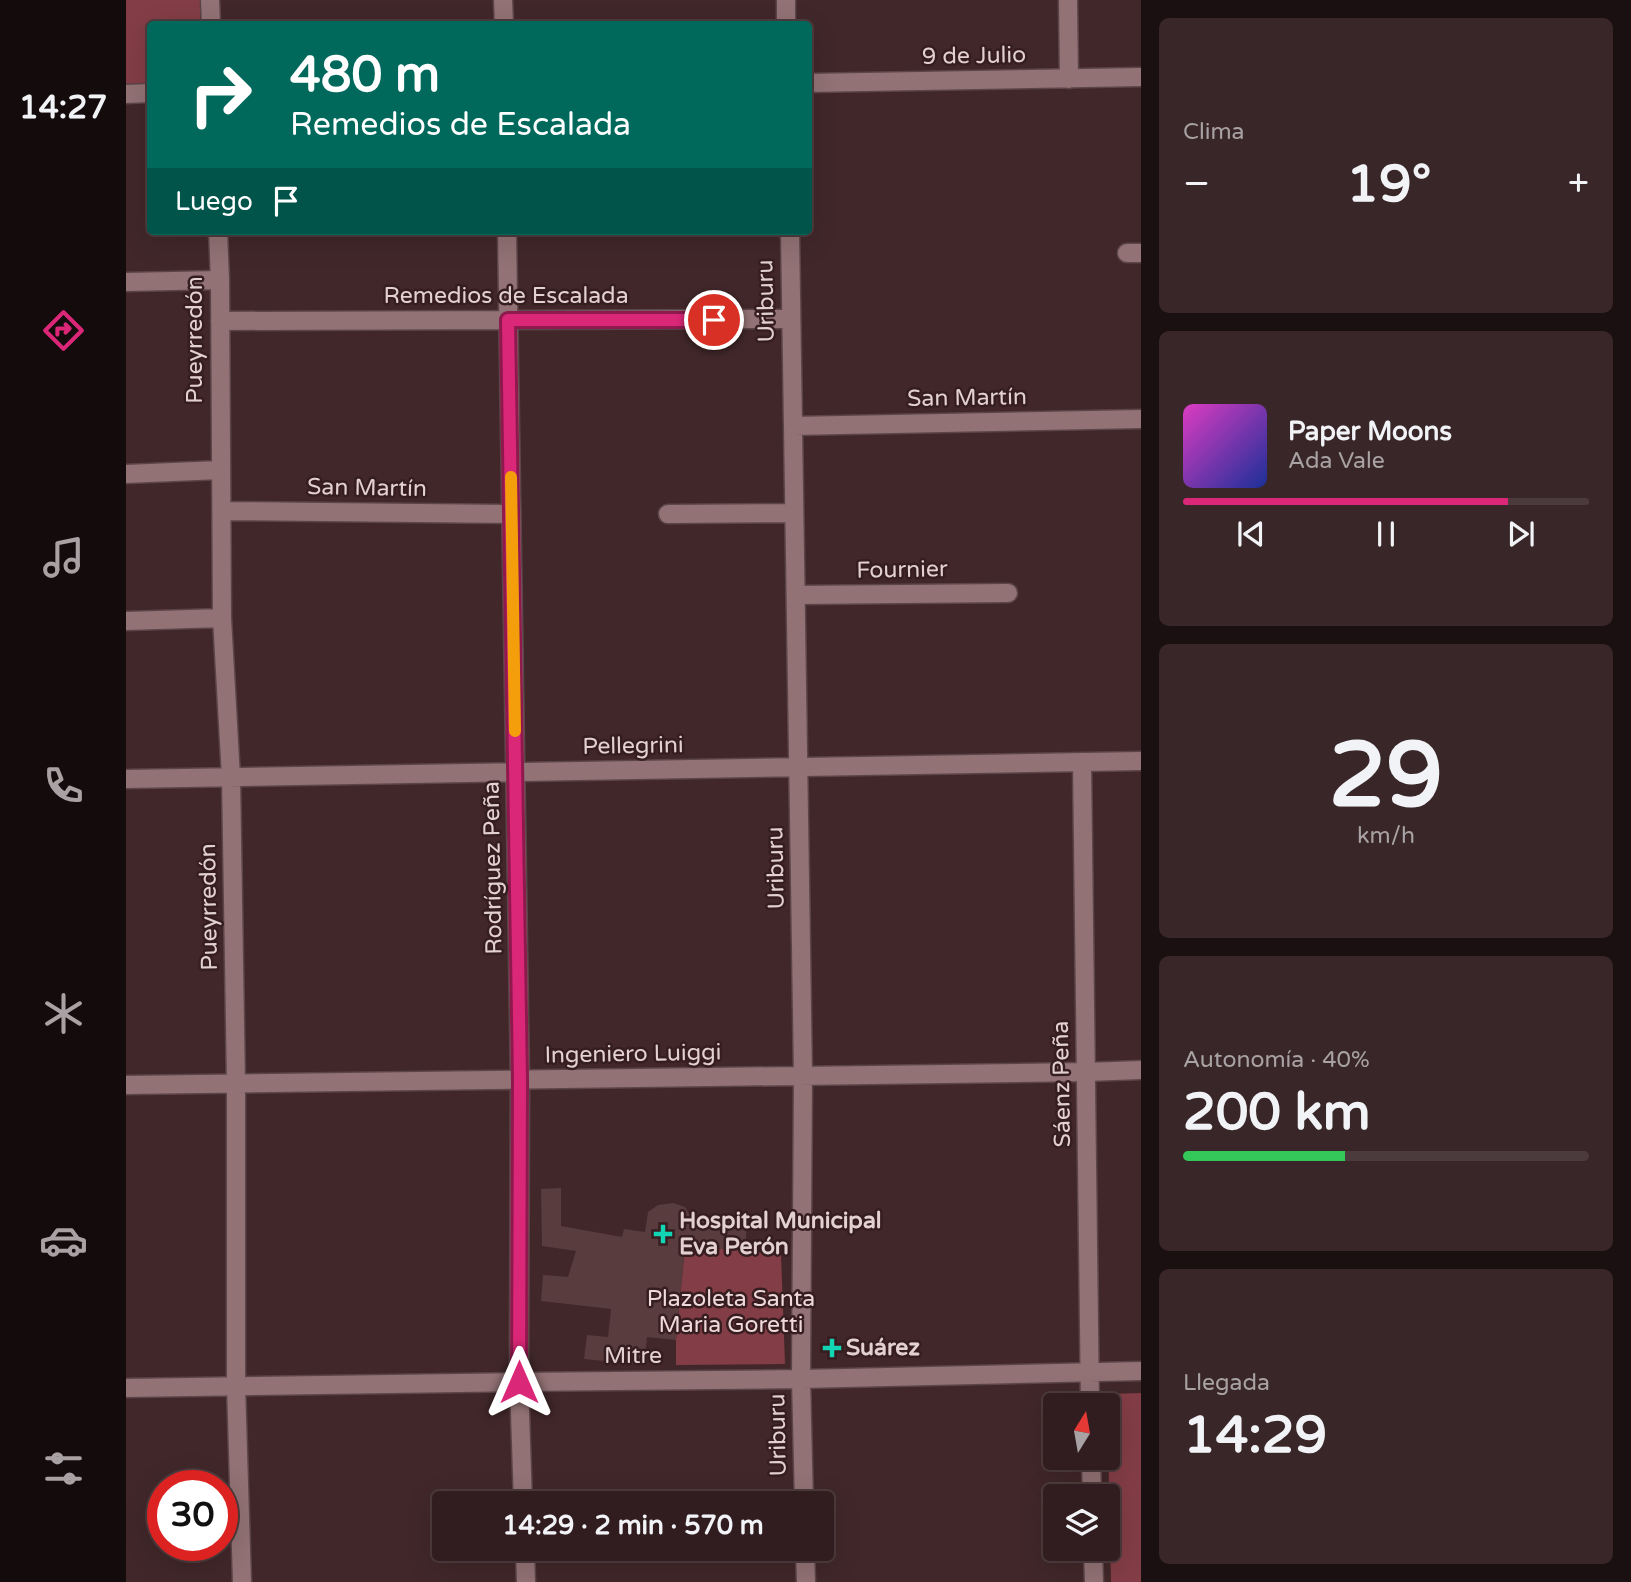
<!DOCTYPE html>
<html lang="es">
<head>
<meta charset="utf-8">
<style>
  body { margin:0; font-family:"Varela Round",sans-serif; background:#392628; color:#f1f3f6; height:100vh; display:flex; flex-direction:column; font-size:26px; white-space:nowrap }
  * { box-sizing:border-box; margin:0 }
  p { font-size:23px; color:#a8a2a4 }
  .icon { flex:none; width:38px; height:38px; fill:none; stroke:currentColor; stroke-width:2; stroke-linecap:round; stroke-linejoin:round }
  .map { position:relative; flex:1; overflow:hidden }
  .panel { display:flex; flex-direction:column; gap:18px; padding:18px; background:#1b1011; width:490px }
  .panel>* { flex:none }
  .hud { position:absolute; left:21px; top:21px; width:665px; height:214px; border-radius:7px; box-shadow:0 7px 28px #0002,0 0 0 2px #4c3b3d; background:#00695c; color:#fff; overflow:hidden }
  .needle { width:46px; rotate:11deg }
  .buttons { position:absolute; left:917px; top:1393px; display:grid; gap:14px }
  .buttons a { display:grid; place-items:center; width:77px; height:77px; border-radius:7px; background:#311d1f; box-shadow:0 7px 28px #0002,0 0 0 2px #4c3b3d; font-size:35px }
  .speed { position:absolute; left:21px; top:1470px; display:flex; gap:14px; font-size:35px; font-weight:700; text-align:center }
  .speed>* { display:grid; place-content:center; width:91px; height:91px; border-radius:50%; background:#311d1f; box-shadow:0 7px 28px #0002,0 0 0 2px #4c3b3d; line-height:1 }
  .speed .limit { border:10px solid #d22; background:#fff; color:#111 }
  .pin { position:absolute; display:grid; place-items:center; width:60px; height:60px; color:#fff; margin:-30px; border:4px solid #fff; border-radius:50%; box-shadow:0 2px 7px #0007 }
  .me { position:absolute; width:77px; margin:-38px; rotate:0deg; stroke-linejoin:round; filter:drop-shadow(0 0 5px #0008) }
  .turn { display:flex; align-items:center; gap:24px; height:147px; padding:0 28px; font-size:32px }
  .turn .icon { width:91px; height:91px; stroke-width:2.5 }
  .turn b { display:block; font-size:49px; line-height:60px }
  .then { display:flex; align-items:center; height:66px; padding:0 28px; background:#0003; gap:14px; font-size:26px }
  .big { font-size:52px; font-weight:700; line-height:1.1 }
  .panel .card { flex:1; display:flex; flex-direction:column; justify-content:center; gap:10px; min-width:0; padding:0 24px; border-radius:10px; background:#392628 }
  .panel .dial { align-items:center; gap:0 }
  .dial b { font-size:91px; line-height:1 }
  .song { display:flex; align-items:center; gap:21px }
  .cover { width:84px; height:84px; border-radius:10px; background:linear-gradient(135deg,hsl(310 70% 55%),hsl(230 70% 35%)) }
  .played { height:7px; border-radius:4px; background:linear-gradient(90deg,#db2777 80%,#4c3b3d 80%) }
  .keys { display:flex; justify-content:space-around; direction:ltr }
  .heat { display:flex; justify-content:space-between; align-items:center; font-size:38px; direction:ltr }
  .charge { height:10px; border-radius:5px; background:linear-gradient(90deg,#34c759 40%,#4c3b3d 0) }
  .trip { position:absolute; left:306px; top:1491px; width:402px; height:70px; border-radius:7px; background:#311d1f; box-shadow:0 7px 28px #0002,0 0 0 2px #4c3b3d; font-weight:700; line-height:70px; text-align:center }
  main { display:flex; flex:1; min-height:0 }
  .dock { display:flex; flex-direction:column; width:126px; justify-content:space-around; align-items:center; background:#140c0c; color:#a8a2a4 }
  .dock .icon { width:49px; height:49px }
  .dock .selected { color:#db2777 }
  .dock b { font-size:32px; color:#f1f3f6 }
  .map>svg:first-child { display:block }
  .green { fill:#833d46 }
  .building { fill:#583c3e }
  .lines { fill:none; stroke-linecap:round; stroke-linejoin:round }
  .street-casing { stroke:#5c4548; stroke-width:21 }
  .street { stroke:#927274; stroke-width:18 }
  .route-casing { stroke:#8e194d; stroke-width:18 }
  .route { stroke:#db2777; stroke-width:12 }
  .slow { stroke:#f59e0b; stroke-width:12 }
  .poi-dot { fill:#12d5b4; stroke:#361d1f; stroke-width:2.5 }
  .labels { text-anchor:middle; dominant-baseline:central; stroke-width:5; stroke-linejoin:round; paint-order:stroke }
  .street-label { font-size:23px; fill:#e3d1d2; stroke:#361d1f }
  .poi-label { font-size:23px; font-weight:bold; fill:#e3d1d2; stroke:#361d1f; text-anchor:start }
  .park-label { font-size:23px; fill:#f0d9da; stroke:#361d1f }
</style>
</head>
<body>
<main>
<nav class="dock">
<b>14:27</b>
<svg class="icon selected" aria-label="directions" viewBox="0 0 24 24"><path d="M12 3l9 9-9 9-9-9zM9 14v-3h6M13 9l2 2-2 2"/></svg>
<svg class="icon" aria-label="music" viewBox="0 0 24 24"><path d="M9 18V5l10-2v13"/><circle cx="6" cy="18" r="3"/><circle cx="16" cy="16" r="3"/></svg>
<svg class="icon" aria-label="phone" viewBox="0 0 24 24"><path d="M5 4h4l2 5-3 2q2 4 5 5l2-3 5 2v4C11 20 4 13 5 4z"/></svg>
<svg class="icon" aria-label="climate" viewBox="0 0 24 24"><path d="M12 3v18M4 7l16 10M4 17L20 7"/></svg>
<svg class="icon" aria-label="car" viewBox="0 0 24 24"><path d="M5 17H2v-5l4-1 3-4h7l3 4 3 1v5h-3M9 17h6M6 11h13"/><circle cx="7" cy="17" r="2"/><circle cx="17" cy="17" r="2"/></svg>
<svg class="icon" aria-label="filters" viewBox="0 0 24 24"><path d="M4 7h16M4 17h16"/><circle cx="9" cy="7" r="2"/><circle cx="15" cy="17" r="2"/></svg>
</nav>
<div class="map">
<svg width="1015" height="1582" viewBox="0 0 1015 1582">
  <rect width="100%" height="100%" fill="#412729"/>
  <path class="green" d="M 0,0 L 74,0 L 74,24 L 24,24 L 24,88 L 0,89 Z
    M 559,1246 L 655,1254 L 659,1364 L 550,1365 L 550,1340 Z
    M 1015,1393 L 1015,1582 L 985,1582 L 981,1394 Z"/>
  <path class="building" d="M 435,1188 L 435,1226 L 496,1237 L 498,1229 L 519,1232 L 522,1212 L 532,1205 L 547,1203 L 559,1207 L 566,1219 L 621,1223 L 619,1251 L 559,1246 L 550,1340 L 521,1337 L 518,1365 L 458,1359 L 461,1335 L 482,1337 L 485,1309 L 415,1301 L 417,1275 L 442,1277 L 450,1251 L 416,1246 L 415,1189 Z"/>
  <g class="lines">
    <g class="street-casing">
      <path id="street" d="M 84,0 L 85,24
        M 377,0 L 378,24
        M 660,0 L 660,24
        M 942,0 L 943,79
        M 682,83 L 1015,77
        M 0,94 L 24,93
        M 92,231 L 94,280 L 96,618 L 105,777 L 110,1084 L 110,1386 L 116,1582
        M 381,231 L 394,1080 L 393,1382 L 397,1503
        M 664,231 L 677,1076 L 675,1379 L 678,1503
        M 1001,253 L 1015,253
        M 0,282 L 94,280
        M 94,321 L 665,319
        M 667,426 L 1015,419
        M 0,474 L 94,470
        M 96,511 L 385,514
        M 542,514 L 668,513
        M 670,595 L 882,593
        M 0,621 L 96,618
        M 956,762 L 964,1405
        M 0,779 L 1015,761
        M 0,1085 L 960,1072 L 1015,1070
        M 0,1388 L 393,1382 L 675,1379 L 1015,1371
        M 965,1458 L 966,1496
        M 399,1549 L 400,1582
        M 679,1549 L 680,1582
        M 967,1549 L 968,1582"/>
    </g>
    <use href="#street" class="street"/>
  </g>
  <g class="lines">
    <g class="route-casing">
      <path id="route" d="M 393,1382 L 394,1080 L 382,320 L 588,320"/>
    </g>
    <use href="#route" class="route"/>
    <path class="slow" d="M 385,477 L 389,731"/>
  </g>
  <g class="poi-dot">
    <path d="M533.5 1223.5h7v7h7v7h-7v7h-7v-7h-7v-7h7z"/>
    <path d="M702.5 1337.5h7v7h7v7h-7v7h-7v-7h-7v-7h7z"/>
  </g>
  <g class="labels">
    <g class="street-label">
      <text transform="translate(848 56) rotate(-1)">9 de Julio</text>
      <text x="380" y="296">Remedios de Escalada</text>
      <text transform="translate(640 301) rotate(-91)">Uriburu</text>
      <text transform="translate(69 340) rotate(-90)">Pueyrredón</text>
      <text transform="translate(841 398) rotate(-1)">San Martín</text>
      <text transform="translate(241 488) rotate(1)">San Martín</text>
      <text transform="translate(776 570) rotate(-1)">Fournier</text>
      <text transform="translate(507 746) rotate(-1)">Pellegrini</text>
      <text transform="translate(367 868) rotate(-91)">Rodríguez Peña</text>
      <text transform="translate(650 868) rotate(-91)">Uriburu</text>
      <text transform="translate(83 907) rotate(-91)">Pueyrredón</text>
      <text transform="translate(507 1054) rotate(-1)">Ingeniero Luiggi</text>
      <text transform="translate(936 1084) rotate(-91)">Sáenz Peña</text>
      <text x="507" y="1356">Mitre</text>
      <text transform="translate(652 1435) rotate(-91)">Uriburu</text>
    </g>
    <g class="poi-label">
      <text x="553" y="1221">Hospital Municipal<tspan x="553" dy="26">Eva Perón</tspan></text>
      <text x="720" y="1348">Suárez</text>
    </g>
    <g class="park-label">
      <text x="605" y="1299">Plazoleta Santa<tspan x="605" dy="26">Maria Goretti</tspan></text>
    </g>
  </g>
</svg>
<div class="buttons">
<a><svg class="needle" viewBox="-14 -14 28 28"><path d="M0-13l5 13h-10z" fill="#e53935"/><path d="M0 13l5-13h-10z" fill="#a8a2a4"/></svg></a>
<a><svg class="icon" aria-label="layers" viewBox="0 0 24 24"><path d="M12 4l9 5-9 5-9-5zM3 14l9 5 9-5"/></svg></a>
</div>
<div class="speed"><div class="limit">30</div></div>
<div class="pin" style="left:588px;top:320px;background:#d93025"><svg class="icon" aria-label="arrive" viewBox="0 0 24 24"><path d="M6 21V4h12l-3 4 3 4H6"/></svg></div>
<svg class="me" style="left:393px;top:1382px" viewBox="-20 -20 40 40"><path d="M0-17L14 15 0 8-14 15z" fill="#db2777" stroke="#fff" stroke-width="4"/></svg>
<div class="trip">14:29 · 2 min · 570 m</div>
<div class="hud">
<div class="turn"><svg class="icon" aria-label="right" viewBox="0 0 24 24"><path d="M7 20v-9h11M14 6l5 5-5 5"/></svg><div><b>480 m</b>Remedios de Escalada</div></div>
<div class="then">Luego<svg class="icon" aria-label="arrive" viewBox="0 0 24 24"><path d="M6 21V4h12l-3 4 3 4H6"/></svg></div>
</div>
</div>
<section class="panel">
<div class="card"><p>Clima</p>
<div class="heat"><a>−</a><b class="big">19°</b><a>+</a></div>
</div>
<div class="card">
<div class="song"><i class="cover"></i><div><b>Paper Moons</b><p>Ada Vale</p></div></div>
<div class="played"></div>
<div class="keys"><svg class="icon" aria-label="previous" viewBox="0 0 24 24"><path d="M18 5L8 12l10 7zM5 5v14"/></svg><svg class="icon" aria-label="pause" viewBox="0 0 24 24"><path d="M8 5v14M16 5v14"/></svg><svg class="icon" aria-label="next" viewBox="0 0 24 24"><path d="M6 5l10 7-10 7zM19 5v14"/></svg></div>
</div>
<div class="card dial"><b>29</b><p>km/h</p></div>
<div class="card"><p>Autonomía · 40%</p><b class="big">200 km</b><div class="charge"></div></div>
<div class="card"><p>Llegada</p><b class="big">14:29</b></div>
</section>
</main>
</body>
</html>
